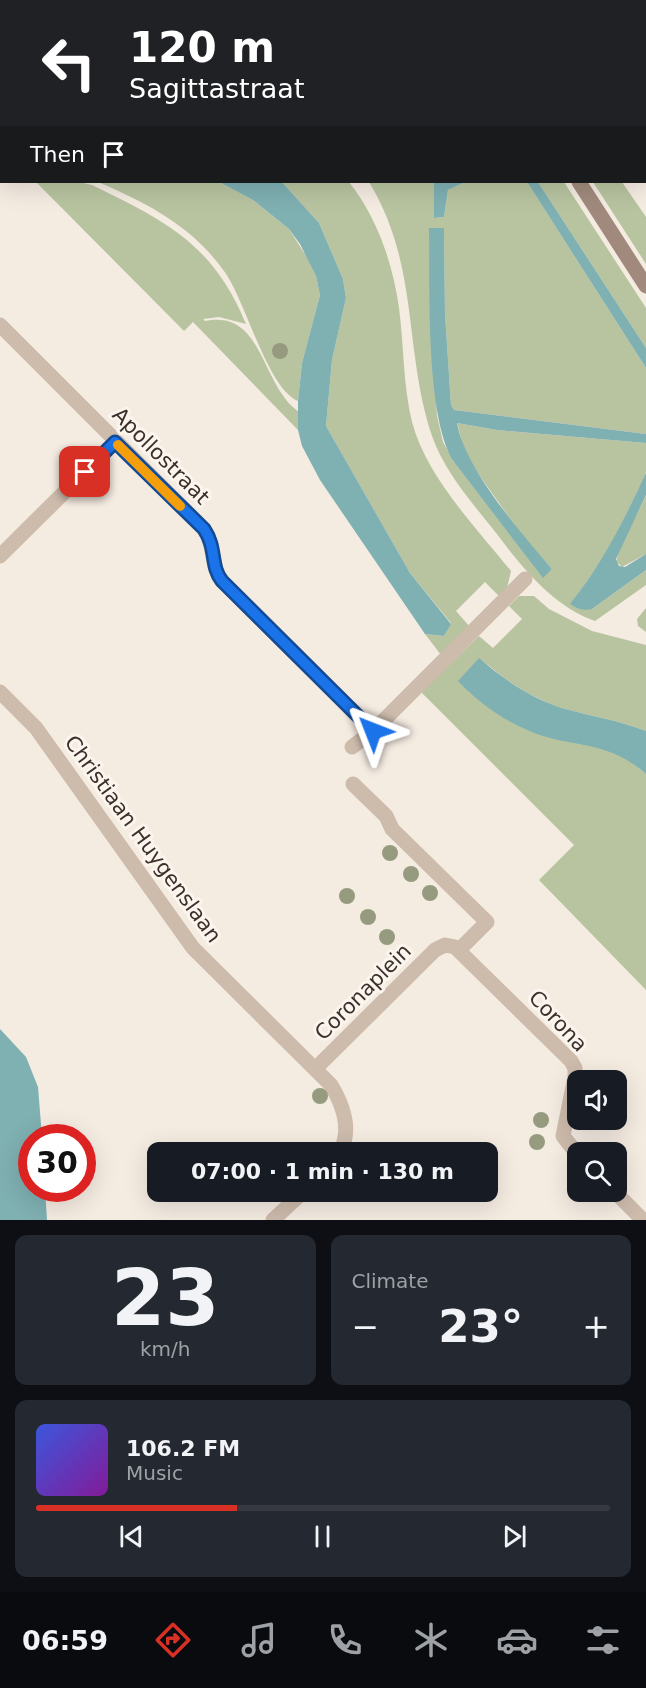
<!DOCTYPE html>
<html lang="en">
<head>
<meta charset="utf-8">
<style>
  body { margin:0; font-family:"DejaVu Sans",sans-serif; background:#242831; color:#f1f3f6; height:100vh; display:flex; flex-direction:column; font-size:22px; white-space:nowrap }
  * { box-sizing:border-box; margin:0 }
  p { font-size:20px; color:#9ea1a6 }
  .icon { flex:none; width:33px; height:33px; fill:none; stroke:currentColor; stroke-width:2; stroke-linecap:round; stroke-linejoin:round }
  .map { position:relative; height:1220px; overflow:hidden }
  .sheet { display:flex; flex-direction:column; gap:15px; padding:15px; background:#0d0f14; flex:1 }
  .sheet>* { flex:none }
  .guide { position:absolute; left:0px; top:0px; width:646px; height:183px; box-shadow:0 6px 24px #0002; background:#202124; color:#fff; overflow:hidden }
  .tools { position:absolute; left:567px; top:1070px; display:grid; gap:12px }
  .tools a { display:grid; place-items:center; width:60px; height:60px; border-radius:12px; background:#171b24; box-shadow:0 6px 24px #0002; font-size:30px }
  .speed { position:absolute; left:18px; top:1124px; display:flex; gap:12px; font-size:30px; font-weight:700; text-align:center }
  .speed>* { display:grid; place-content:center; width:78px; height:78px; border-radius:50%; background:#171b24; box-shadow:0 6px 24px #0002; line-height:1 }
  .speed .limit { border:9px solid #d22; background:#fff; color:#111 }
  .pin { position:absolute; display:grid; place-items:center; width:51px; height:51px; color:#fff; margin:-26px; border-radius:12px; box-shadow:0 3px 9px #0006 }
  .me { position:absolute; width:66px; margin:-33px; rotate:315deg; stroke-linejoin:round; filter:drop-shadow(0 0 4px #0008) }
  .turn { display:flex; align-items:center; gap:21px; height:126px; padding:0 30px; font-size:27px }
  .turn .icon { width:78px; height:78px; stroke-width:2.5 }
  .turn b { display:block; font-size:42px; line-height:51px }
  .then { display:flex; align-items:center; height:57px; padding:0 30px; background:#0003; gap:12px; font-size:22px }
  .big { font-size:45px; font-weight:700; line-height:1.1 }
  .sheet .tile { flex:1; display:flex; flex-direction:column; justify-content:center; gap:9px; min-width:0; padding:0 21px; border-radius:12px; background:#242831 }
  .sheet .dial { align-items:center; gap:0 }
  .dial b { font-size:78px; line-height:1 }
  .song { display:flex; align-items:center; gap:18px }
  .cover { width:72px; height:72px; border-radius:9px; background:linear-gradient(135deg,hsl(230 70% 55%),hsl(290 70% 35%)) }
  .played { height:6px; border-radius:3px; background:linear-gradient(90deg,#d93025 35%,#363941 35%) }
  .keys { display:flex; justify-content:space-around; direction:ltr }
  .heat { display:flex; justify-content:space-between; align-items:center; font-size:33px; direction:ltr }
  .sheet .tiles { flex:1; display:grid; gap:15px; grid-template-columns:1fr 1fr }
  .tile:last-child { grid-column:span 2 }
  .trip { position:absolute; left:147px; top:1142px; width:351px; height:60px; border-radius:12px; background:#171b24; box-shadow:0 6px 24px #0002; font-weight:700; line-height:60px; text-align:center }
  .tabs { display:flex; height:96px; justify-content:space-around; align-items:center; background:#090b0e; color:#9ea1a6 }
  .tabs .icon { width:42px; height:42px }
  .tabs .active { color:#d93025 }
  .tabs b { font-size:27px; color:#f1f3f6 }
  .map>svg:first-child { display:block }
  .green { fill:#b8c4a0 }
  .water { fill:#7fb0b2 }
  .lines { fill:none; stroke-linecap:round; stroke-linejoin:round }
  .street { stroke:#cdbbac; stroke-width:15 }
  .secondary { stroke:#a18a7d; stroke-width:15 }
  .tree { fill:#969b7f }
  .route-casing { stroke:#114b97; stroke-width:15 }
  .route { stroke:#1a73e8; stroke-width:10 }
  .slow { stroke:#f59e0b; stroke-width:10 }
  .labels { text-anchor:middle; dominant-baseline:central; stroke-width:6; stroke-linejoin:round; paint-order:stroke }
  .street-label { font-size:21px; fill:#3b302b; stroke:#fbf5ee }
</style>
</head>
<body>
<div class="map">
<svg width="646" height="1220" viewBox="0 0 646 1220">
  <rect width="100%" height="100%" fill="#f4ebe1"/>
  <path class="green" d="M 40,0 L 255,0 L 257,1 L 42,2 Z
    M 281,0 L 414,0 L 415,1 L 284,2 Z
    M 572,0 L 646,0 L 646,117 L 645,2 Z
    M 36,182 L 79,182 L 92,185 C 166,221 213,244 246,324 L 219,317 L 203,319 L 205,321 C 264,309 260,385 299,412 L 298,430 L 193,322 L 184,331 Z
    M 98,182 L 219,182 L 253,200 L 289,229 L 308,259 L 316,276 L 320,295 L 302,363 L 298,401 C 267,388 246,301 224,271 C 192,226 147,203 98,182 Z
    M 282,182 L 349,182 C 377,217 393,264 399,308 C 404,346 403,386 412,422 C 426,476 477,529 511,571 L 507,588 L 499,596 L 485,582 L 456,611 L 470,627 L 441,655 L 425,634 L 444,636 L 451,623 L 410,573 L 326,426 L 332,360 L 346,298 L 343,279 L 319,223 Z
    M 369,182 L 434,182 L 435,218 L 444,217 L 448,190 L 465,182 L 527,182 L 646,368 L 646,434 L 454,410 L 451,405 L 445,314 L 444,228 L 430,228 L 431,309 L 437,416 L 443,442 L 454,462 L 543,577 L 552,569 L 523,537 L 475,469 L 465,453 L 457,423 L 497,430 L 646,443 C 646,452 646,462 646,471 C 643,500 590,579 571,604 L 592,609 L 646,570 L 646,585 L 595,621 C 558,609 526,573 503,542 C 478,509 446,476 432,436 C 403,349 420,266 369,182 Z
    M 538,182 L 564,182 L 646,308 L 646,348 Z
    M 593,182 L 622,182 L 646,217 L 646,264 Z
    M 646,495 L 646,554 L 622,567 L 617,562 C 615,552 641,509 646,495 Z
    M 519,596 L 534,596 L 549,609 L 592,631 L 646,645 L 646,731 C 618,720 590,716 562,708 C 531,698 503,679 480,658 L 567,741 L 602,747 L 632,762 L 646,774 L 646,990 L 539,880 L 574,845 L 421,692 L 479,636 L 493,648 L 522,619 L 509,606 Z
    M 646,608 L 646,632 L 638,626 L 637,619 Z"/>
  <path class="water" d="M 219,182 L 282,182 L 319,223 L 343,279 L 346,298 L 332,360 L 326,426 L 410,573 L 451,624 L 444,636 L 425,634 L 320,480 L 302,446 L 298,430 L 298,401 L 302,363 L 320,295 L 316,276 L 300,244 L 289,229 L 253,200 Z
    M 434,182 L 465,182 L 448,190 L 444,217 L 434,218 Z
    M 527,182 L 538,182 L 646,348 L 646,368 Z
    M 429,228 L 444,228 L 445,314 L 451,405 L 454,410 L 646,434 L 646,443 L 497,430 L 457,423 C 465,469 521,533 552,569 L 543,578 L 454,462 C 425,418 430,284 429,228 Z
    M 646,473 L 646,495 L 616,559 L 619,566 L 625,567 L 646,554 L 646,570 L 592,609 C 583,611 578,609 570,604 C 602,564 625,519 646,473 Z
    M 479,658 C 503,679 531,698 562,708 C 590,716 618,720 646,731 L 646,774 C 604,737 570,750 525,729 C 500,718 477,701 458,681 Z
    M 0,1029 L 26,1057 L 38,1087 L 42,1137 L 32,1137 L 32,1188 L 45,1188 L 47,1220 L 0,1220 Z"/>
  <g class="lines">
    <path class="street" d="M 0,325 L 204,529 C 216,547 210,566 222,581 L 373,731 L 525,579
      M 0,556 L 115,442
      M 0,692 L 36,728 L 193,948 L 331,1085 C 343,1105 352,1130 340,1152
      M 352,747 L 373,731
      M 353,784 L 386,816 L 392,829 L 487,922 L 459,950
      M 315,1069 L 435,950 L 445,945 L 455,947 L 571,1061 L 575,1068 L 575,1077 L 563,1136 L 578,1155
      M 614,1191 L 643,1220
      M 273,1220 L 304,1191"/>
    <path class="secondary" d="M 457,0 L 458,2
      M 480,0 L 481,2
      M 579,182 L 646,286"/>
  </g>
  <g class="tree">
    <circle cx="280" cy="351" r="8"/>
    <circle cx="390" cy="853" r="8"/>
    <circle cx="411" cy="874" r="8"/>
    <circle cx="430" cy="893" r="8"/>
    <circle cx="347" cy="896" r="8"/>
    <circle cx="368" cy="917" r="8"/>
    <circle cx="387" cy="937" r="8"/>
    <circle cx="320" cy="1096" r="8"/>
    <circle cx="541" cy="1120" r="8"/>
    <circle cx="537" cy="1142" r="8"/>
  </g>
  <g class="lines">
    <g class="route-casing">
      <path id="route" d="M 85,472 L 115,442 L 204,529 C 217,548 210,566 222,581 L 373,731"/>
    </g>
    <use href="#route" class="route"/>
    <path class="slow" d="M 118,445 L 180,506"/>
  </g>
  <g class="labels">
    <g class="street-label">
      <text transform="translate(161 456) rotate(45)">Apollostraat</text>
      <text transform="translate(143 839) rotate(54)">Christiaan Huygenslaan</text>
      <text transform="translate(363 992) rotate(-45)">Coronaplein</text>
      <text transform="translate(558 1021) rotate(47)">Corona</text>
    </g>
  </g>
</svg>
<div class="tools">
<a><svg class="icon" aria-label="sound" viewBox="0 0 24 24"><path d="M4 9h4l5-4v14l-5-4H4zM17 9q2 3 0 6"/></svg></a>
<a><svg class="icon" aria-label="search" viewBox="0 0 24 24"><circle cx="10" cy="10" r="6"/><path d="M15 15l6 6"/></svg></a>
</div>
<div class="speed"><div class="limit">30</div></div>
<div class="pin" style="left:85px;top:472px;background:#d93025"><svg class="icon" aria-label="arrive" viewBox="0 0 24 24"><path d="M6 21V4h12l-3 4 3 4H6"/></svg></div>
<svg class="me" style="left:373px;top:731px" viewBox="-20 -20 40 40"><path d="M0-17L14 15 0 8-14 15z" fill="#1a73e8" stroke="#fff" stroke-width="4"/></svg>
<div class="trip">07:00 · 1 min · 130 m</div>
<div class="guide">
<div class="turn"><svg class="icon" aria-label="left" viewBox="0 0 24 24"><path d="M17 20v-9H6M10 6l-5 5 5 5"/></svg><div><b>120 m</b>Sagittastraat</div></div>
<div class="then">Then<svg class="icon" aria-label="arrive" viewBox="0 0 24 24"><path d="M6 21V4h12l-3 4 3 4H6"/></svg></div>
</div>
</div>
<section class="sheet">
<div class="tiles">
<div class="tile dial"><b>23</b><p>km/h</p></div>
<div class="tile"><p>Climate</p>
<div class="heat"><a>−</a><b class="big">23°</b><a>+</a></div>
</div>
<div class="tile">
<div class="song"><i class="cover"></i><div><b>106.2 FM</b><p>Music</p></div></div>
<div class="played"></div>
<div class="keys"><svg class="icon" aria-label="previous" viewBox="0 0 24 24"><path d="M18 5L8 12l10 7zM5 5v14"/></svg><svg class="icon" aria-label="pause" viewBox="0 0 24 24"><path d="M8 5v14M16 5v14"/></svg><svg class="icon" aria-label="next" viewBox="0 0 24 24"><path d="M6 5l10 7-10 7zM19 5v14"/></svg></div>
</div>
</div>
</section>
<nav class="tabs">
<b>06:59</b>
<svg class="icon active" aria-label="directions" viewBox="0 0 24 24"><path d="M12 3l9 9-9 9-9-9zM9 14v-3h6M13 9l2 2-2 2"/></svg>
<svg class="icon" aria-label="music" viewBox="0 0 24 24"><path d="M9 18V5l10-2v13"/><circle cx="6" cy="18" r="3"/><circle cx="16" cy="16" r="3"/></svg>
<svg class="icon" aria-label="phone" viewBox="0 0 24 24"><path d="M5 4h4l2 5-3 2q2 4 5 5l2-3 5 2v4C11 20 4 13 5 4z"/></svg>
<svg class="icon" aria-label="climate" viewBox="0 0 24 24"><path d="M12 3v18M4 7l16 10M4 17L20 7"/></svg>
<svg class="icon" aria-label="car" viewBox="0 0 24 24"><path d="M5 17H2v-5l4-1 3-4h7l3 4 3 1v5h-3M9 17h6M6 11h13"/><circle cx="7" cy="17" r="2"/><circle cx="17" cy="17" r="2"/></svg>
<svg class="icon" aria-label="filters" viewBox="0 0 24 24"><path d="M4 7h16M4 17h16"/><circle cx="9" cy="7" r="2"/><circle cx="15" cy="17" r="2"/></svg>
</nav>
</body>
</html>
